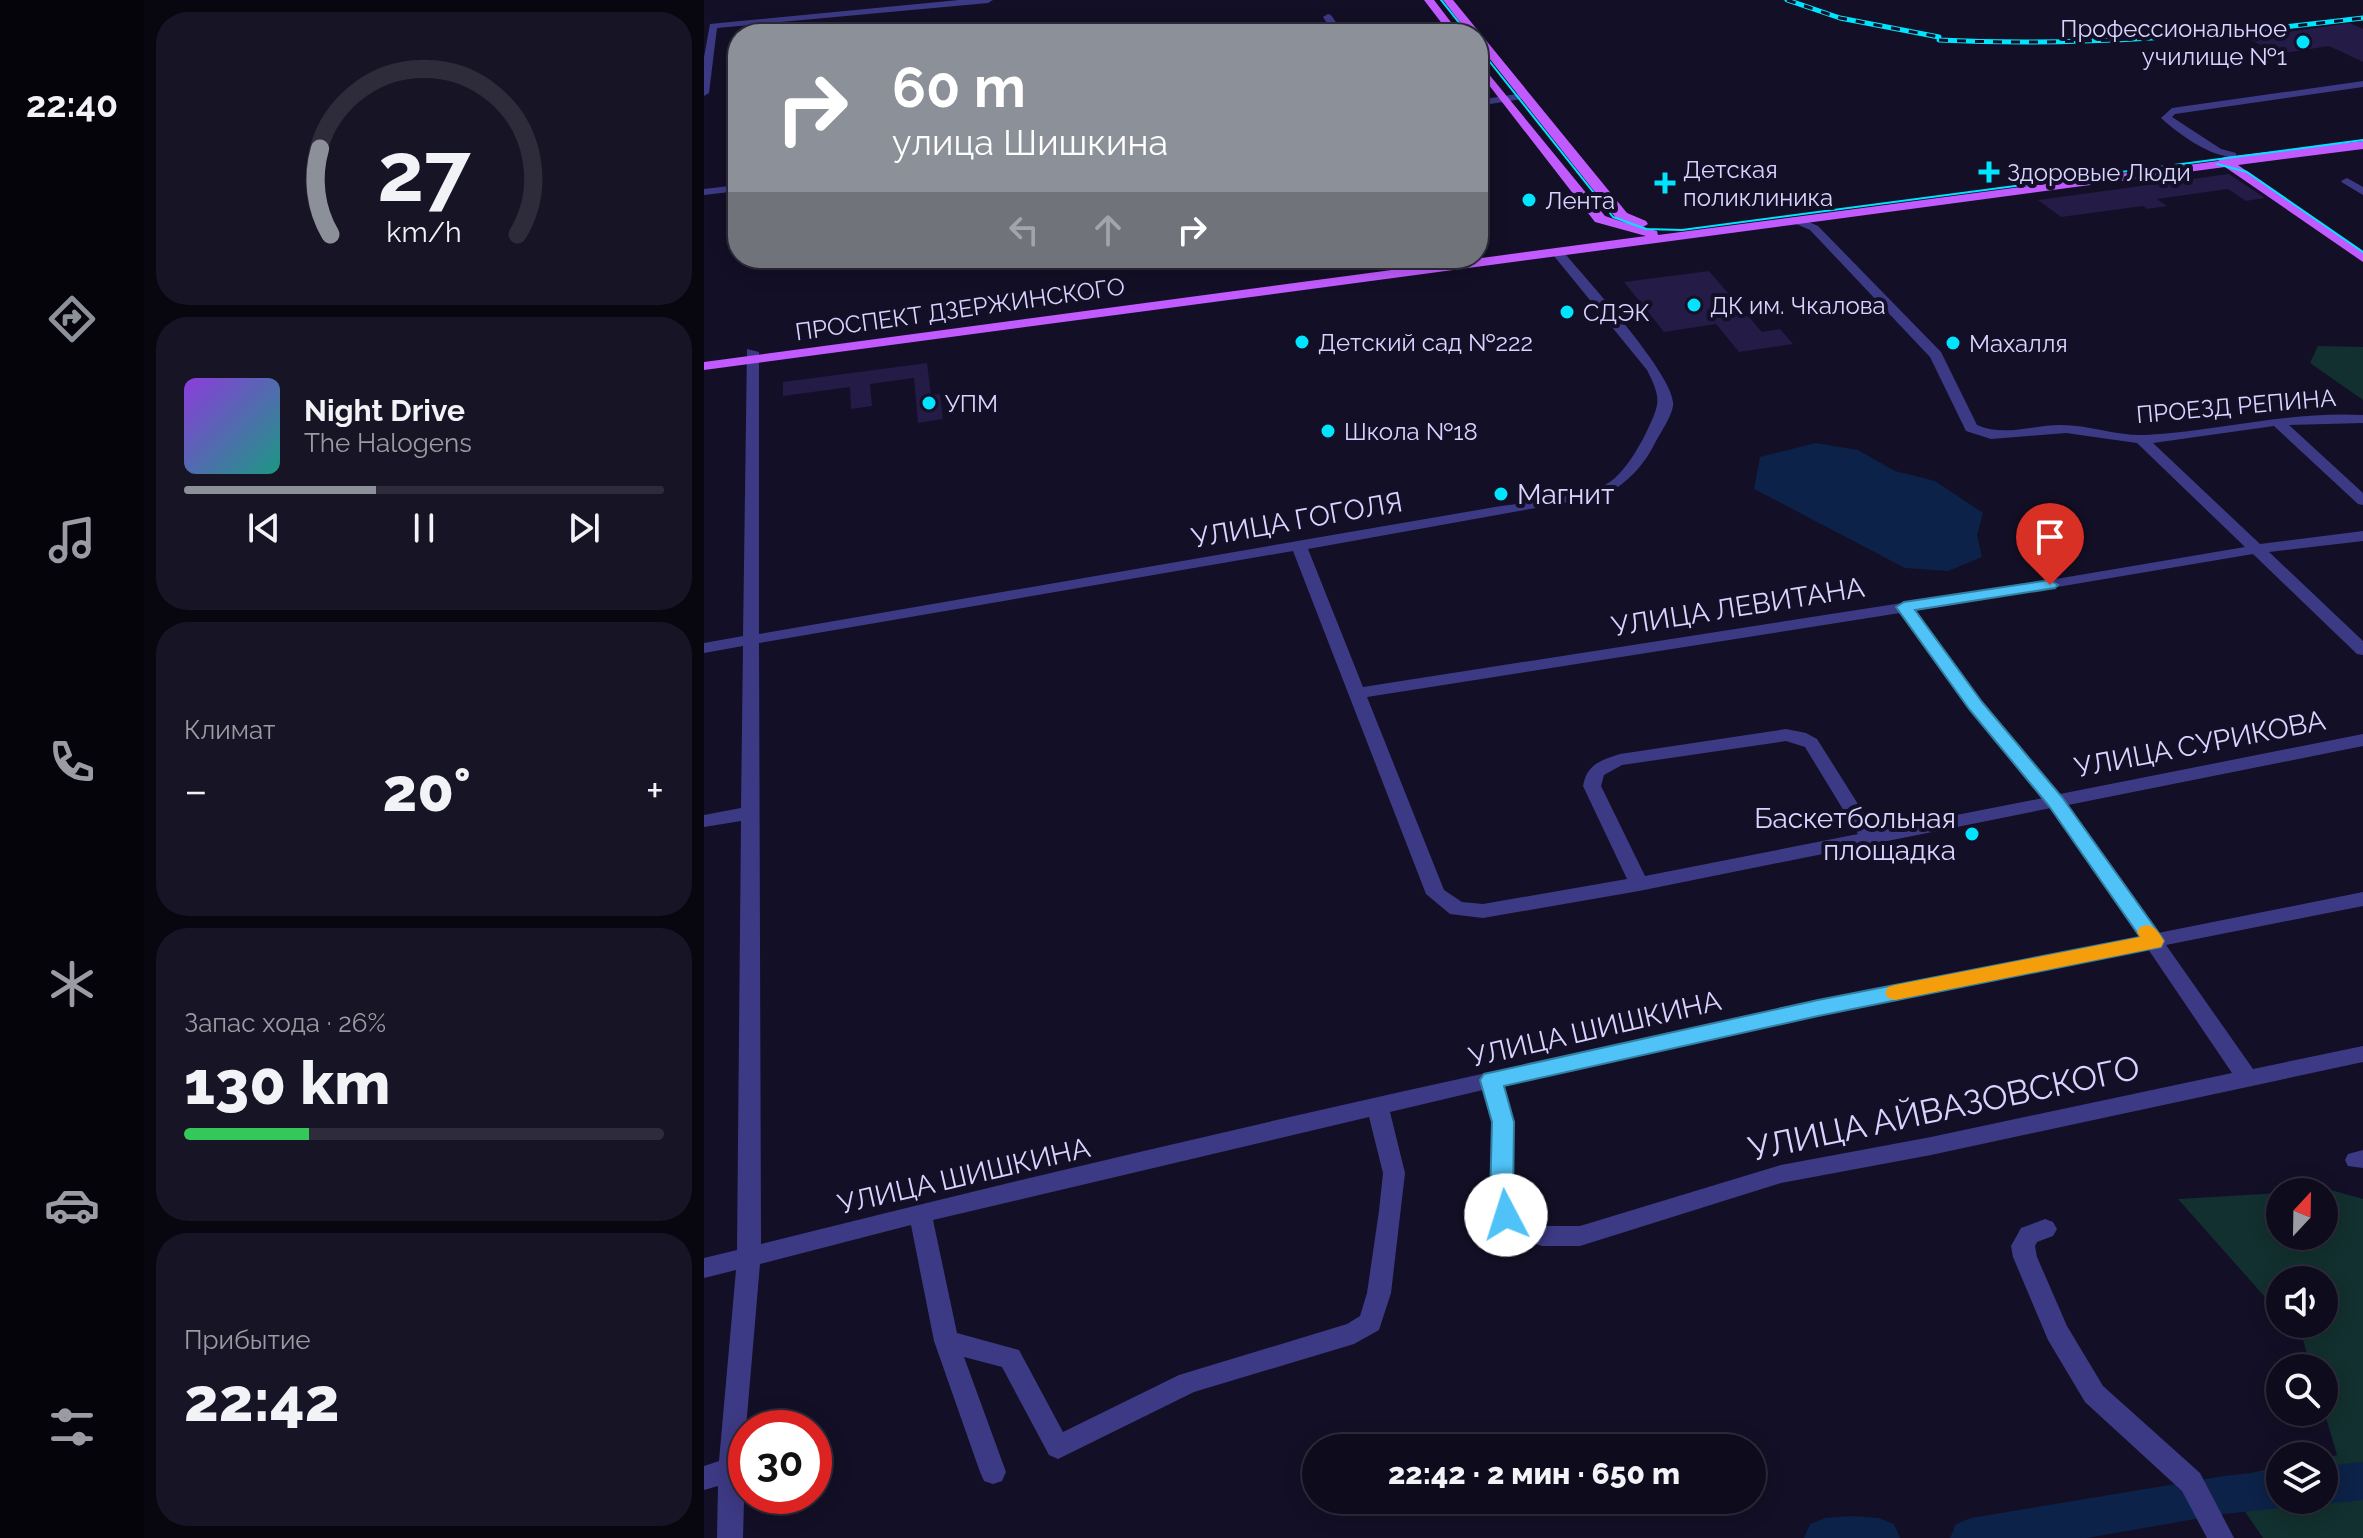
<!DOCTYPE html>
<html lang="ru">
<head>
<meta charset="utf-8">
<style>
  body { margin:0; font-family:Raleway,sans-serif; background:#171425; color:#f1f3f6; height:100vh; display:flex; flex-direction:column; font-size:30px; white-space:nowrap }
  * { box-sizing:border-box; margin:0 }
  p { font-size:26px; color:#9b9ba3 }
  .icon { flex:none; width:44px; height:44px; fill:none; stroke:currentColor; stroke-width:2; stroke-linecap:round; stroke-linejoin:round }
  .map { position:relative; flex:1; overflow:hidden }
  .details { display:flex; flex-direction:column; gap:12px; padding:12px; background:#08060f; width:560px }
  .details>* { flex:none }
  .hud { position:absolute; left:24px; top:24px; width:760px; height:244px; border-radius:32px; box-shadow:0 4px 20px #0003,0 0 0 2px #2e2b3b; background:#8c9099; color:#fff; overflow:hidden }
  .needle { width:52px; rotate:22deg }
  .controls { position:absolute; left:1562px; top:1178px; display:grid; gap:16px }
  .controls a { display:grid; place-items:center; width:72px; height:72px; border-radius:50%; background:#0e0b1c; box-shadow:0 4px 20px #0003,0 0 0 2px #2e2b3b; font-size:40px }
  .speed { position:absolute; left:24px; top:1410px; display:flex; gap:16px; font-size:40px; font-weight:700; text-align:center }
  .speed>* { display:grid; place-content:center; width:104px; height:104px; border-radius:50%; background:#0e0b1c; box-shadow:0 4px 20px #0003,0 0 0 2px #2e2b3b; line-height:1 }
  .speed .limit { border:12px solid #d22; background:#fff; color:#111 }
  .pin { position:absolute; display:grid; place-items:center; width:68px; height:68px; color:#fff; margin:-82px -34px; border-radius:50% 50% 50% 0; rotate:-45deg; box-shadow:0 0 8px #0007 }
  .pin .icon { rotate:45deg }
  .me { position:absolute; width:88px; margin:-44px; rotate:355deg; stroke-linejoin:round; filter:drop-shadow(0 0 6px #0008) }
  .turn { display:flex; align-items:center; gap:28px; height:168px; padding:0 32px; font-size:36px }
  .turn .icon { width:104px; height:104px; stroke-width:2.5 }
  .turn b { display:block; font-size:56px; line-height:68px }
  .lanes { display:flex; align-items:center; height:76px; padding:0 32px; background:#0003; justify-content:center; gap:40px; direction:ltr }
  .lanes .off { opacity:.35 }
  .big { font-size:60px; font-weight:800; line-height:1.1 }
  .details .card { flex:1; display:flex; flex-direction:column; justify-content:center; gap:12px; min-width:0; padding:0 28px; border-radius:32px; background:#171425 }
  .details .dial { align-items:center; gap:0 }
  .dial svg { height:208px; overflow:visible; fill:none; stroke:#2e2b3b; stroke-width:7; stroke-linecap:round; text-anchor:middle }
  .dial text { fill:#f1f3f6; stroke:none }
  .song { display:flex; align-items:center; gap:24px }
  .cover { width:96px; height:96px; border-radius:12px; background:linear-gradient(135deg,hsl(270 70% 55%),hsl(170 70% 35%)) }
  .played { height:8px; border-radius:4px; background:linear-gradient(90deg,#8c9099 40%,#2e2b3b 40%) }
  .keys { display:flex; justify-content:space-around; direction:ltr }
  .heat { display:flex; justify-content:space-between; align-items:center; font-size:44px; direction:ltr }
  .charge { height:12px; border-radius:6px; background:linear-gradient(90deg,#34c759 26%,#2e2b3b 0) }
  .trip { position:absolute; left:598px; top:1434px; width:464px; height:80px; border-radius:40px; background:#0e0b1c; box-shadow:0 4px 20px #0003,0 0 0 2px #2e2b3b; font-weight:800; line-height:80px; text-align:center }
  main { display:flex; flex:1; min-height:0 }
  .dock { display:flex; flex-direction:column; width:144px; justify-content:space-around; align-items:center; background:#06040b; color:#9b9ba3 }
  .dock .icon { width:56px; height:56px }
  .dock .on { color:#8c9099 }
  .dock b { font-size:36px; color:#f1f3f6 }
  .map>svg:first-child { display:block }
  .green { fill:#12302f }
  .water { fill:#0c2248 }
  .lines { fill:none; stroke-linecap:round; stroke-linejoin:round }
  .river { fill:#0c2248; fill-rule:evenodd }
  .building { fill:#241b47 }
  .minor { fill:#3d3a85; fill-rule:evenodd }
  .major { fill:#c25bff; fill-rule:evenodd }
  .tram { stroke:#00e5ff; stroke-width:2 }
  .rail-casing { stroke:#00e5ff; stroke-width:5 }
  .rail { stroke:#130f26; stroke-width:3; stroke-dasharray:9; stroke-linecap:butt }
  .route { fill:#4fc3f7; stroke:#337fa1; stroke-width:2 }
  .slow { fill:#f59e0b }
  .poi-dot { fill:#00e5ff; stroke:#130f26; stroke-width:3 }
  .labels { text-anchor:middle; dominant-baseline:central; stroke-width:8; stroke-linejoin:round; paint-order:stroke }
  .far-poi-label { font-size:24px; fill:#d9d4ff; stroke:#130f26; text-anchor:start }
  .far-street-label { font-size:24px; fill:#d9d4ff; stroke:#130f26 }
  .poi-label { font-size:28px; fill:#d9d4ff; stroke:#130f26; text-anchor:start }
  .street-label { font-size:28px; fill:#d9d4ff; stroke:#130f26 }
  .near-street-label { font-size:34px; fill:#d9d4ff; stroke:#130f26 }
</style>
</head>
<body>
<main>
<nav class="dock">
<b>22:40</b>
<svg class="icon on" aria-label="directions" viewBox="0 0 24 24"><path d="M12 3l9 9-9 9-9-9zM9 14v-3h6M13 9l2 2-2 2"/></svg>
<svg class="icon" aria-label="music" viewBox="0 0 24 24"><path d="M9 18V5l10-2v13"/><circle cx="6" cy="18" r="3"/><circle cx="16" cy="16" r="3"/></svg>
<svg class="icon" aria-label="phone" viewBox="0 0 24 24"><path d="M5 4h4l2 5-3 2q2 4 5 5l2-3 5 2v4C11 20 4 13 5 4z"/></svg>
<svg class="icon" aria-label="climate" viewBox="0 0 24 24"><path d="M12 3v18M4 7l16 10M4 17L20 7"/></svg>
<svg class="icon" aria-label="car" viewBox="0 0 24 24"><path d="M5 17H2v-5l4-1 3-4h7l3 4 3 1v5h-3M9 17h6M6 11h13"/><circle cx="7" cy="17" r="2"/><circle cx="17" cy="17" r="2"/></svg>
<svg class="icon" aria-label="filters" viewBox="0 0 24 24"><path d="M4 7h16M4 17h16"/><circle cx="9" cy="7" r="2"/><circle cx="15" cy="17" r="2"/></svg>
</nav>
<section class="details">
<div class="card dial"><svg viewBox="0 0 100 80">
<path d="M14 69A42 42 0 1 1 86 69"/>
<path d="M14 69A42 42 0 0 1 10 36" stroke="#8c9099"/>
<text x="50" y="56" font-size="32" font-weight="700">27</text>
<text x="50" y="72" font-size="11">km/h</text>
</svg></div>
<div class="card">
<div class="song"><i class="cover"></i><div><b>Night Drive</b><p>The Halogens</p></div></div>
<div class="played"></div>
<div class="keys"><svg class="icon" aria-label="previous" viewBox="0 0 24 24"><path d="M18 5L8 12l10 7zM5 5v14"/></svg><svg class="icon" aria-label="pause" viewBox="0 0 24 24"><path d="M8 5v14M16 5v14"/></svg><svg class="icon" aria-label="next" viewBox="0 0 24 24"><path d="M6 5l10 7-10 7zM19 5v14"/></svg></div>
</div>
<div class="card"><p>Климат</p>
<div class="heat"><a>−</a><b class="big">20°</b><a>+</a></div>
</div>
<div class="card"><p>Запас хода · 26%</p><b class="big">130 km</b><div class="charge"></div></div>
<div class="card"><p>Прибытие</p><b class="big">22:42</b></div>
</section>
<div class="map">
<svg width="1659" height="1538" viewBox="0 0 1659 1538">
  <rect width="100%" height="100%" fill="#130f26"/>
  <path class="green" d="M 1614,346 L 1659,347 L 1659,400 L 1606,363 Z
    M 1627,1190 L 1659,1199 L 1659,1538 L 1559,1538 L 1519,1479 L 1576,1467 L 1576,1500 L 1620,1500 L 1620,1458 L 1633,1455 L 1620,1411 L 1620,1368 L 1607,1368 L 1599,1340 L 1585,1324 L 1620,1324 L 1620,1280 L 1576,1280 L 1576,1314 L 1474,1199 L 1576,1193 L 1576,1236 L 1620,1236 L 1620,1192 L 1597,1192 Z"/>
  <path class="water" d="M 1112,443 L 1154,450 L 1191,471 L 1231,481 L 1279,513 L 1273,535 L 1278,557 L 1244,571 L 1201,568 L 1050,489 L 1056,457 Z"/>
  <g class="lines">
    <path class="river" d="M 1659,1462 L 1659,1500 L 1620,1504 L 1609,1500 L 1620,1500 L 1620,1466 Z
      M 1576,1470 L 1576,1500 L 1592,1500 L 1576,1508 L 1520,1514 L 1383,1538 L 1246,1538 L 1252,1524 L 1267,1518 L 1520,1476 Z
      M 1147,1516 L 1175,1518 L 1190,1524 L 1196,1538 L 1100,1538 L 1106,1524 L 1121,1518 Z"/>
  </g>
  <path class="building" d="M 1646,23 L 1659,29 L 1659,62 L 1625,46 L 1574,54 L 1543,38 Z
    M 1525,174 L 1561,198 L 1542,201 L 1524,189 L 1453,199 L 1463,206 L 1443,209 L 1439,206 L 1357,217 L 1334,200 Z
    M 1005,271 L 1058,332 L 1076,329 L 1089,344 L 1035,352 L 1012,324 L 960,332 L 920,282 Z
    M 223,363 L 227,395 L 236,394 L 239,419 L 214,423 L 210,378 L 166,384 L 168,406 L 147,409 L 146,387 L 79,396 L 79,382 Z"/>
  <g class="lines">
    <path class="minor" d="M 255,0 L 289,0 L 284,3 L 13,28 L 5,93 L 0,96 L 0,57 L 6,24 Z
      M 624,14 L 627,15 L 640,34 L 630,34 L 619,17 Z
      M 1659,81 L 1659,87 L 1471,114 L 1468,117 L 1517,149 L 1532,153 L 1532,157 C 1507,158 1475,134 1457,118 L 1468,108 Z
      M 820,93 L 825,96 L 824,98 L 774,106 L 774,100 Z
      M 1643,178 L 1659,187 L 1659,195 L 1639,183 L 1637,181 Z
      M 34,185 L 34,191 L 0,195 L 0,189 Z
      M 1090,219 L 1098,219 L 1114,226 L 1237,352 L 1273,425 C 1300,437 1328,425 1357,425 C 1385,425 1413,436 1441,435 C 1515,431 1585,411 1659,415 L 1659,423 L 1585,425 L 1659,493 L 1659,505 L 1654,504 L 1570,426 L 1449,443 L 1556,544 L 1659,531 L 1659,541 L 1565,552 L 1659,641 L 1659,655 L 1653,654 L 1549,554 L 1211,611 L 1277,701 L 1356,794 L 1659,734 L 1659,746 L 1364,805 L 1454,933 L 1659,892 L 1659,906 L 1462,945 L 1549,1069 L 1659,1046 L 1659,1062 L 1227,1155 L 1077,1183 L 876,1246 L 838,1246 L 813,1237 L 794,1222 L 786,1199 L 788,1122 L 779,1090 L 686,1112 L 701,1173 L 687,1293 L 675,1330 L 650,1344 L 490,1392 L 354,1459 L 345,1455 L 298,1367 L 260,1357 L 302,1472 L 298,1481 L 289,1484 L 280,1481 L 276,1472 L 230,1341 L 207,1225 L 56,1264 L 42,1428 L 39,1538 L 13,1538 L 14,1486 L 0,1490 L 0,1466 L 15,1461 L 32,1270 L 0,1278 L 0,1258 L 33,1250 L 37,821 L 0,827 L 0,815 L 37,808 L 39,646 L 0,653 L 0,643 L 39,636 L 43,349 L 55,352 L 55,634 L 791,507 C 818,503 886,496 906,482 C 921,471 934,449 942,433 C 956,403 958,400 943,370 L 850,256 L 848,253 L 854,249 L 858,250 C 879,276 974,378 969,406 C 967,418 956,433 950,445 C 939,467 920,486 898,496 L 604,549 L 659,687 L 1346,580 L 1541,547 L 1433,443 L 1362,433 L 1287,439 L 1262,431 L 1226,357 L 1106,230 L 1090,223 ZM 589,551 L 722,894 L 746,914 L 779,918 L 935,891 L 1347,808 L 1435,937 C 973,1028 513,1129 57,1244 L 55,643 ZM 1196,613 L 1265,709 L 1339,798 L 1171,831 L 1113,739 L 1102,733 L 1082,729 L 916,754 C 897,760 883,764 879,786 L 923,879 L 779,904 L 758,902 L 740,890 L 663,697 ZM 1082,741 L 1101,747 L 1154,834 L 941,876 L 897,786 L 900,775 L 918,765 ZM 1444,949 L 1528,1073 L 1227,1137 L 1077,1165 L 876,1226 L 838,1226 L 829,1223 L 812,1210 L 808,1199 L 810,1122 L 799,1086 L 1114,1016 ZM 665,1117 L 679,1173 L 675,1211 L 663,1293 L 656,1316 L 643,1324 L 475,1375 L 359,1432 L 315,1350 L 253,1333 L 229,1220 Z
      M 1659,1150 L 1659,1168 L 1644,1166 L 1641,1160 L 1644,1154 Z
      M 1341,1219 L 1349,1222 L 1353,1229 L 1349,1236 L 1333,1242 L 1331,1246 L 1333,1257 L 1363,1326 L 1399,1386 L 1496,1473 L 1530,1538 L 1503,1538 L 1478,1491 L 1381,1402 L 1344,1340 L 1309,1257 L 1307,1246 L 1317,1228 Z"/>
    <path class="major" d="M 720,0 L 730,0 L 756,34 L 746,34 Z
      M 739,0 L 749,0 L 923,213 L 942,221 L 944,224 L 939,227 L 953,231 L 954,235 L 1514,161 L 1520,157 L 1659,141 L 1659,149 L 1534,165 L 1659,252 L 1659,262 L 1521,167 L 0,370 L 0,362 L 942,236 L 891,222 L 774,71 L 774,61 L 901,216 L 922,223 L 913,219 L 898,201 L 774,44 L 774,34 L 765,34 Z"/>
    <path class="tram" d="M 737,0 L 764,34
      M 774,47 L 909,217 L 942,229 L 978,230 L 1659,140
      M 1513,164 L 1543,172 L 1659,252"/>
    <g class="rail-casing">
      <path id="rail" d="M 1083,0 L 1136,18 L 1235,37
        M 1235,40 C 1377,47 1518,35 1659,18"/>
    </g>
    <use href="#rail" class="rail"/>
  </g>
  <path class="route" d="M 1346,580 L 1354,585 L 1351,588 L 1211,610 L 1278,702 L 1358,797 L 1457,936 L 1460,941 L 1457,947 L 1114,1016 L 800,1086 L 810,1122 L 809,1199 L 814,1215 L 810,1221 L 802,1224 L 794,1221 L 786,1199 L 788,1122 L 776,1080 L 780,1074 L 1114,1000 L 1436,937 L 1345,806 L 1265,709 L 1192,607 L 1200,602 Z"/>
  <path class="slow" d="M 1443,925 C 1452,927 1455,933 1460,941 L 1457,947 L 1191,1000 L 1184,998 L 1181,993 L 1184,987 L 1191,985 L 1436,937 L 1433,932 L 1436,927 Z"/>
  <g class="poi-dot">
    <circle cx="1599" cy="42" r="8"/>
    <path d="M1281 160h8v8h8v8h-8v8h-8v-8h-8v-8h8z"/>
    <path d="M957 171h8v8h8v8h-8v8h-8v-8h-8v-8h8z"/>
    <circle cx="825" cy="200" r="8"/>
    <circle cx="990" cy="305" r="8"/>
    <circle cx="863" cy="312" r="8"/>
    <circle cx="598" cy="342" r="8"/>
    <circle cx="1249" cy="343" r="8"/>
    <circle cx="225" cy="403" r="8"/>
    <circle cx="624" cy="431" r="8"/>
    <circle cx="797" cy="494" r="8"/>
    <circle cx="1268" cy="834" r="8"/>
  </g>
  <g class="labels">
    <g class="far-poi-label">
      <text x="1583" y="28" text-anchor="end">Профессиональное<tspan x="1583" dy="28">училище №1</tspan></text>
      <text x="979" y="169">Детская<tspan x="979" dy="28">поликлиника</tspan></text>
      <text x="1303" y="172">Здоровые Люди</text>
      <text x="841" y="200">Лента</text>
      <text x="1006" y="305">ДК им. Чкалова</text>
      <text x="879" y="312">СДЭК</text>
      <text x="614" y="342">Детский сад №222</text>
      <text x="1265" y="343">Махалля</text>
      <text x="241" y="403">УПМ</text>
      <text x="640" y="431">Школа №18</text>
    </g>
    <g class="far-street-label">
      <text transform="translate(256 309) rotate(-8)">ПРОСПЕКТ ДЗЕРЖИНСКОГО</text>
      <text transform="translate(1532 406) rotate(-5)">ПРОЕЗД РЕПИНА</text>
    </g>
    <g class="poi-label">
      <text x="813" y="494">Магнит</text>
      <text x="1252" y="818" text-anchor="end">Баскетбольная<tspan x="1252" dy="32">площадка</tspan></text>
    </g>
    <g class="street-label">
      <text transform="translate(593 520) rotate(-10)">УЛИЦА ГОГОЛЯ</text>
      <text transform="translate(1034 607) rotate(-9)">УЛИЦА ЛЕВИТАНА</text>
      <text transform="translate(1496 744) rotate(-11)">УЛИЦА СУРИКОВА</text>
      <text transform="translate(891 1029) rotate(-13)">УЛИЦА ШИШКИНА</text>
      <text transform="translate(260 1176) rotate(-13)">УЛИЦА ШИШКИНА</text>
    </g>
    <g class="near-street-label">
      <text transform="translate(1240 1108) rotate(-12)">УЛИЦА АЙВАЗОВСКОГО</text>
    </g>
  </g>
</svg>
<div class="controls">
<a><svg class="needle" viewBox="-14 -14 28 28"><path d="M0-13l5 13h-10z" fill="#e53935"/><path d="M0 13l5-13h-10z" fill="#9b9ba3"/></svg></a>
<a><svg class="icon" aria-label="sound" viewBox="0 0 24 24"><path d="M4 9h4l5-4v14l-5-4H4zM17 9q2 3 0 6"/></svg></a>
<a><svg class="icon" aria-label="search" viewBox="0 0 24 24"><circle cx="10" cy="10" r="6"/><path d="M15 15l6 6"/></svg></a>
<a><svg class="icon" aria-label="layers" viewBox="0 0 24 24"><path d="M12 4l9 5-9 5-9-5zM3 14l9 5 9-5"/></svg></a>
</div>
<div class="speed"><div class="limit">30</div></div>
<div class="pin" style="left:1346px;top:585px;background:#d93025"><svg class="icon" aria-label="arrive" viewBox="0 0 24 24"><path d="M6 21V4h12l-3 4 3 4H6"/></svg></div>
<svg class="me" style="left:802px;top:1215px" viewBox="-20 -20 40 40"><circle r="19" fill="#fff"/><path d="M0-13L10 11 0 6-10 11z" fill="#4fc3f7"/></svg>
<div class="trip">22:42 · 2 мин · 650 m</div>
<div class="hud">
<div class="turn"><svg class="icon" aria-label="right" viewBox="0 0 24 24"><path d="M7 20v-9h11M14 6l5 5-5 5"/></svg><div><b>60 m</b>улица Шишкина</div></div>
<div class="lanes"><svg class="icon off" aria-label="left" viewBox="0 0 24 24"><path d="M17 20v-9H6M10 6l-5 5 5 5"/></svg><svg class="icon off" aria-label="ahead" viewBox="0 0 24 24"><path d="M12 20V5M6 11l6-6 6 6"/></svg><svg class="icon" aria-label="right" viewBox="0 0 24 24"><path d="M7 20v-9h11M14 6l5 5-5 5"/></svg></div>
</div>
</div>
</main>
</body>
</html>
